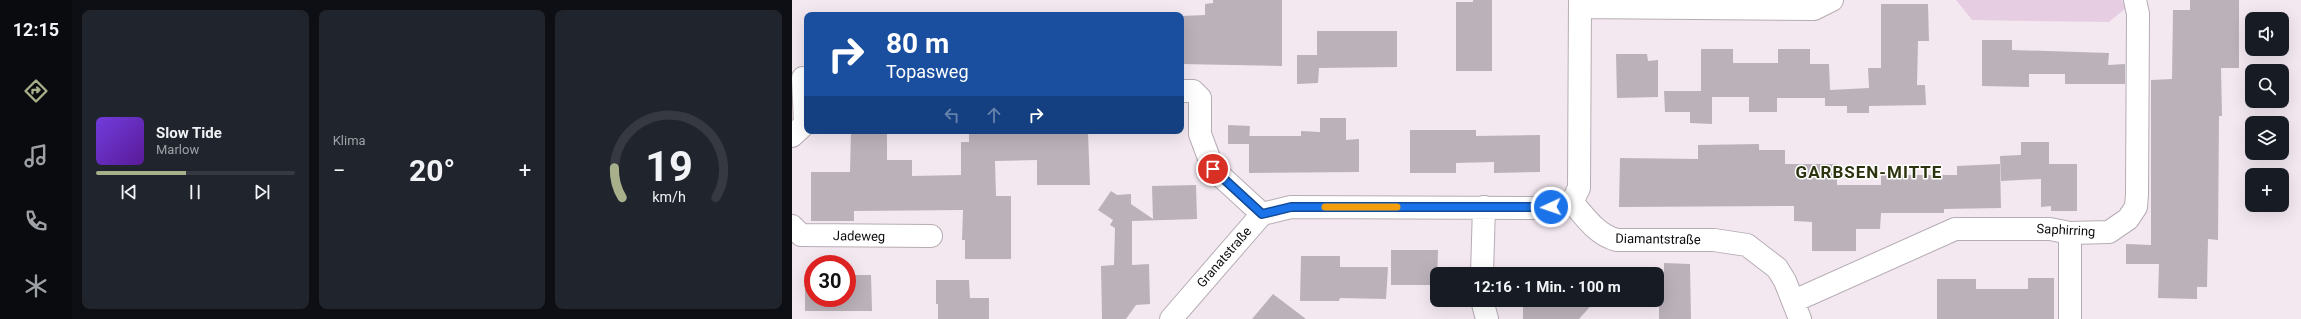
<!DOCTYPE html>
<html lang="de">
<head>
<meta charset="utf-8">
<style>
  body { margin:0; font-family:Roboto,sans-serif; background:#20242c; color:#f1f3f6; height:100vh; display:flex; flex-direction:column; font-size:15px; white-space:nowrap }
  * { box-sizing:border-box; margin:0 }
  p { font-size:13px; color:#9ea1a6 }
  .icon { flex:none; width:22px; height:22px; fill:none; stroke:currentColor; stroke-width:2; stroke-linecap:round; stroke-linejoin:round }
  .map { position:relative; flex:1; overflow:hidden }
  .drawer { display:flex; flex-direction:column; gap:10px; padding:10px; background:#0d0f14; width:720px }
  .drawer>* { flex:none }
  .guide { position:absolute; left:12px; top:12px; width:380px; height:122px; border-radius:8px; box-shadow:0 4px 16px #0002; background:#1a4fa0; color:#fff; overflow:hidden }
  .controls { position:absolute; left:1453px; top:12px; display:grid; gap:8px }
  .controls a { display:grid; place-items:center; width:44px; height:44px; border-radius:8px; background:#171b24; box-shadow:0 4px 16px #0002; font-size:20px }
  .speed { position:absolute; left:12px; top:255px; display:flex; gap:8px; font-size:20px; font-weight:700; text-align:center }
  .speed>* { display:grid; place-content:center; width:52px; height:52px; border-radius:50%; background:#171b24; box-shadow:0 4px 16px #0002; line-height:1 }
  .speed .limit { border:6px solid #d22; background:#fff; color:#111 }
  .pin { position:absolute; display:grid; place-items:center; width:34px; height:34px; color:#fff; margin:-17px; border:2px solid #fff; border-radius:50%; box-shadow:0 1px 4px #0007 }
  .me { position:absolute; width:44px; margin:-22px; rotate:267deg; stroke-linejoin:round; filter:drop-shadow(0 0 3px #0008) }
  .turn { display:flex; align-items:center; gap:14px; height:84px; padding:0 16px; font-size:18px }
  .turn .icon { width:52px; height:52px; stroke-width:2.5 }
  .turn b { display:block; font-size:28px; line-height:34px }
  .lanes { display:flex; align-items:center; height:38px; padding:0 16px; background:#0003; justify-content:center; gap:20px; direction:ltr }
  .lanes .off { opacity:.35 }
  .big { font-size:30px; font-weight:700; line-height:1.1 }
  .drawer .tile { flex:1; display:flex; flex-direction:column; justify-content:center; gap:6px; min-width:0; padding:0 14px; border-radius:8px; background:#20242c }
  .drawer .dial { align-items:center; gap:0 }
  .dial svg { height:104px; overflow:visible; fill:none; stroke:#363941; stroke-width:7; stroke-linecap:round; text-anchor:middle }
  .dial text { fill:#f1f3f6; stroke:none }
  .song { display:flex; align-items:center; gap:12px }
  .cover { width:48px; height:48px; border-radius:6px; background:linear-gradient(135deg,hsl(260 70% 55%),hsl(270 70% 35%)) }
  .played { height:4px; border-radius:2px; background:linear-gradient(90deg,#a7b08a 45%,#363941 45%) }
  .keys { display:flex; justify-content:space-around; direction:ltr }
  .heat { display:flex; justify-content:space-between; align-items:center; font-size:22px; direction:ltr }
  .drawer .tiles { flex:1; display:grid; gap:10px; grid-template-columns:repeat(3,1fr) }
  .trip { position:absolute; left:638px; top:267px; width:234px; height:40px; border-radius:8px; background:#171b24; box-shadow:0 4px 16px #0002; font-weight:700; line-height:40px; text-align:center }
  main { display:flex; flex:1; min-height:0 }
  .dock { display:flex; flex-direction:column; width:72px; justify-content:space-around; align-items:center; background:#090b0e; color:#9ea1a6 }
  .dock .icon { width:28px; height:28px }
  .dock .selected { color:#a7b08a }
  .dock b { font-size:18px; color:#f1f3f6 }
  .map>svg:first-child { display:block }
  .green { fill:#e7cde2 }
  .building { fill:#bbb1b9 }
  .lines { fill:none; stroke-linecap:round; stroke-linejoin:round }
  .minor-casing { stroke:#b6acb4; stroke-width:24 }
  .minor { stroke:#fff; stroke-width:22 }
  .route-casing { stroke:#114b97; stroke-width:10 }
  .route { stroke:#1a73e8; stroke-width:7 }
  .slow { stroke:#f59e0b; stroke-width:7 }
  .labels { text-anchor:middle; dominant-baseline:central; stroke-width:3; stroke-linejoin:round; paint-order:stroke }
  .street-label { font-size:13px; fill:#100d10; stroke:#fff }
  .district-label { font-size:17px; font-weight:bold; letter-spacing:1px; fill:#2b340e; stroke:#fff }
</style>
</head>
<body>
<main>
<nav class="dock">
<b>12:15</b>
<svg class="icon selected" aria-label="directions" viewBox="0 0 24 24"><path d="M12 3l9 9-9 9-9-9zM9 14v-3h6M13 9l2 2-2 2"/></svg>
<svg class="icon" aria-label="music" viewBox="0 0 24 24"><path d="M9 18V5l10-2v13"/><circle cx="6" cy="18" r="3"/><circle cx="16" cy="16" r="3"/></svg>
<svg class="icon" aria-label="phone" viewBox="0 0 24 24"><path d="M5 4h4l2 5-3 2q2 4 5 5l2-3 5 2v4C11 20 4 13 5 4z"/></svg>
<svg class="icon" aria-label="climate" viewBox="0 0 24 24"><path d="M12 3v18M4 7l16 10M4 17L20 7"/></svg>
</nav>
<section class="drawer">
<div class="tiles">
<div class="tile">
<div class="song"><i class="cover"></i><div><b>Slow Tide</b><p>Marlow</p></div></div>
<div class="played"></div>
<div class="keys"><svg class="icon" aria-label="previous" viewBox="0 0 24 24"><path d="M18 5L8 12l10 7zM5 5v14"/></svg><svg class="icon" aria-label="pause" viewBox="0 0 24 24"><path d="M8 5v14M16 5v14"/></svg><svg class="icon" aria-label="next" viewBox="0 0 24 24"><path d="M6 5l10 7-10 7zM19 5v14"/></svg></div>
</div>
<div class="tile"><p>Klima</p>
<div class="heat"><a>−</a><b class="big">20°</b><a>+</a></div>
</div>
<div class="tile dial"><svg viewBox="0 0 100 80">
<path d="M14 69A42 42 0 1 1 86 69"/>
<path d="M14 69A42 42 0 0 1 8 46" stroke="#a7b08a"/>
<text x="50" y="56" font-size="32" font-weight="700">19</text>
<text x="50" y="72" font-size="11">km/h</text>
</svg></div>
</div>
</section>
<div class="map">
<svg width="1509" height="319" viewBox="0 0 1509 319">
  <rect width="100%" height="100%" fill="#f3e8f0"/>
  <path class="green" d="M 1164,0 L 1330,0 L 1334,8 L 1317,22 L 1180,20 Z"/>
  <path class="building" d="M 421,0 L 490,0 L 490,66 L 389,64 L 389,16 L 413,15 L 413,4 L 421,3 Z
    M 681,0 L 700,0 L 700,71 L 664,71 L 664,2 L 681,2 Z
    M 1398,0 L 1447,0 L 1447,68 L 1429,68 L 1430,116 L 1427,116 L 1426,240 L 1416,239 L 1415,287 L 1405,287 L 1405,299 L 1366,298 L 1367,264 L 1334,264 L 1334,244 L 1359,245 L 1359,80 L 1380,79 L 1381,10 L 1398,10 Z
    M 1089,4 L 1136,4 L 1137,41 L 1126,41 L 1125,85 L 1133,85 L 1134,105 L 1077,106 L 1077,113 L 1055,113 L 1055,106 L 1033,106 L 1033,98 L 985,98 L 985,112 L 957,112 L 957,97 L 920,97 L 920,124 L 898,123 L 898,112 L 873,112 L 872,91 L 909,91 L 909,49 L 941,49 L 941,63 L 986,63 L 986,49 L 1018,49 L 1018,64 L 1037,64 L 1038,90 L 1077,88 L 1076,68 L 1089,68 Z
    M 525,31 L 605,31 L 605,67 L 527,68 L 526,83 L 505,84 L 505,55 L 525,55 Z
    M 1190,40 L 1220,40 L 1220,50 L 1317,53 L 1316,65 L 1333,64 L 1333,84 L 1273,84 L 1273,74 L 1237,74 L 1237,87 L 1190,86 Z
    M 824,54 L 855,54 L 856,61 L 866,60 L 866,97 L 825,98 Z
    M 528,118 L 554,118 L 554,140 L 567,139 L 567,172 L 457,173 L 457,136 L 509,136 L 509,131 L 528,132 Z
    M 436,125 L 458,126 L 457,144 L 436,144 Z
    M 618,130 L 684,130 L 684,136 L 748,135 L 748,172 L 702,173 L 702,162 L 664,163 L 664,173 L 618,173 Z
    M 59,131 L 95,131 L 95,160 L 120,160 L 120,176 L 169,175 L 169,142 L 177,142 L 177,131 L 296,133 L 298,185 L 245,185 L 245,160 L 203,161 L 204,196 L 219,196 L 219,259 L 173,259 L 173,240 L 170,240 L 171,210 L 62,211 L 62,221 L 19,221 L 19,172 L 58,172 Z
    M 1229,142 L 1257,142 L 1257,164 L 1285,164 L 1285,211 L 1259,211 L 1259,206 L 1249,207 L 1249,179 L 1209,181 L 1208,156 L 1229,155 Z
    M 967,144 L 967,150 L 993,150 L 993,164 L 1045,164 L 1045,185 L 1089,185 L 1089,175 L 1165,175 L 1165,166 L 1208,164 L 1209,208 L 1152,209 L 1152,213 L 1089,213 L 1088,229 L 1064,229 L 1064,251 L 1020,251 L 1020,222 L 1002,221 L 1002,206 L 827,207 L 828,158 L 906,159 L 906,145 Z
    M 404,185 L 405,219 L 340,221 L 340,265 L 357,264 L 358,304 L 344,305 L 334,319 L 310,319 L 309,266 L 322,265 L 323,228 L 318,225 L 321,220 L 306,210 L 319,191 L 325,195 L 339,194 L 339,204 L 361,219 L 360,186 Z
    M 599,250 L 646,250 L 645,285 L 599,285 Z
    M 509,256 L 548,256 L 548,267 L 596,267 L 594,299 L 548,298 L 547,301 L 508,301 Z
    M 872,263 L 898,264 L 899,319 L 867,319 L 867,286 L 872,286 Z
    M 55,275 L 79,275 L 80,311 L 13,311 L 13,288 L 21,288 L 21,298 L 55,298 Z
    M 1236,278 L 1262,278 L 1262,319 L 1145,319 L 1145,279 L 1184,279 L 1184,289 L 1236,289 Z
    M 144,280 L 177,280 L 178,298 L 197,298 L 197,319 L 146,319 L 146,304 L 144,304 Z
    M 481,294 L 514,319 L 460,319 Z
    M 731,300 L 804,300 L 787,319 L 731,319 Z"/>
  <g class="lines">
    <g class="minor-casing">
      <path id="minor" d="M 788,0 L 787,188 L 780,202 C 793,217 805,235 825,240 L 922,240 L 955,245 L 985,268 L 993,281 L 1008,319
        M 788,7 L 1022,9 L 1040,0
        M 389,91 L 401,91 L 408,98 L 408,134 L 421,169 L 470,214
        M 0,136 L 13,124 L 11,78
        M 0,226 L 9,235 L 139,236
        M 1278,233 L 1278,319
        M 690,274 L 692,207
        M 690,300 L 695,319
        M 1002,301 L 1163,229 L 1258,229 L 1278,233 L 1317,232 L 1336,219 L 1344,207 L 1345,194 L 1346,14 L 1343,0
        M 379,319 L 470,214 L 499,207 L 748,208 L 770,206 L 780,202"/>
    </g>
    <use href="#minor" class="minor"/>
  </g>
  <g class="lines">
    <g class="route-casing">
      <path id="route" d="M 421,169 L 470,214 L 499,207 L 759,207"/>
    </g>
    <use href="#route" class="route"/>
    <path class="slow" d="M 533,207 L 605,207"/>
  </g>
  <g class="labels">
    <g class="street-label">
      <text transform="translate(1274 230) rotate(3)">Saphirring</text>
      <text transform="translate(67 236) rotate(1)">Jadeweg</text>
      <text transform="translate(866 239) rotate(1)">Diamantstraße</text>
      <text transform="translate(432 257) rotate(-49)">Granatstraße</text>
    </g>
    <g class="district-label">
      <text x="1077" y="172">GARBSEN-MITTE</text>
    </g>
  </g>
</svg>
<div class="controls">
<a><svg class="icon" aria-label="sound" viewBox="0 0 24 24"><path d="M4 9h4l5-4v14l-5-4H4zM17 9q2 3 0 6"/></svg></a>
<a><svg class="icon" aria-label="search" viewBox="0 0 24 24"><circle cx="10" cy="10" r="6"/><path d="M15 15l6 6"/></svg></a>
<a><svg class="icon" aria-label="layers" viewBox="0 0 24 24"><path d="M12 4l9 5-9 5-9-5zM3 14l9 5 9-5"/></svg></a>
<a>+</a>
</div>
<div class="speed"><div class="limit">30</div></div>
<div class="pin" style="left:421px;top:169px;background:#d93025"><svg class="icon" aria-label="arrive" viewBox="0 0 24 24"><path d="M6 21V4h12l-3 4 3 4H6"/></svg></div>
<svg class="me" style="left:759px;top:207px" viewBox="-20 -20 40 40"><circle r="17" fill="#1a73e8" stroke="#fff" stroke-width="3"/><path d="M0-11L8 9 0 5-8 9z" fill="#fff"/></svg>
<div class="trip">12:16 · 1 Min. · 100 m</div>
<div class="guide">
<div class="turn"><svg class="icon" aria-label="right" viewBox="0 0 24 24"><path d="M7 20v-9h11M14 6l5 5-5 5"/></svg><div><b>80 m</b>Topasweg</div></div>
<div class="lanes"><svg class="icon off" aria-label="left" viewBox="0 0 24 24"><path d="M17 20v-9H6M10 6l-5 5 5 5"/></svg><svg class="icon off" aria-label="ahead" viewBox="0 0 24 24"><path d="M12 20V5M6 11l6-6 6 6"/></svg><svg class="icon" aria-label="right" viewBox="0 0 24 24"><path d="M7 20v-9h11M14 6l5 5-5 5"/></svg></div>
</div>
</div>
</main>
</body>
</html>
